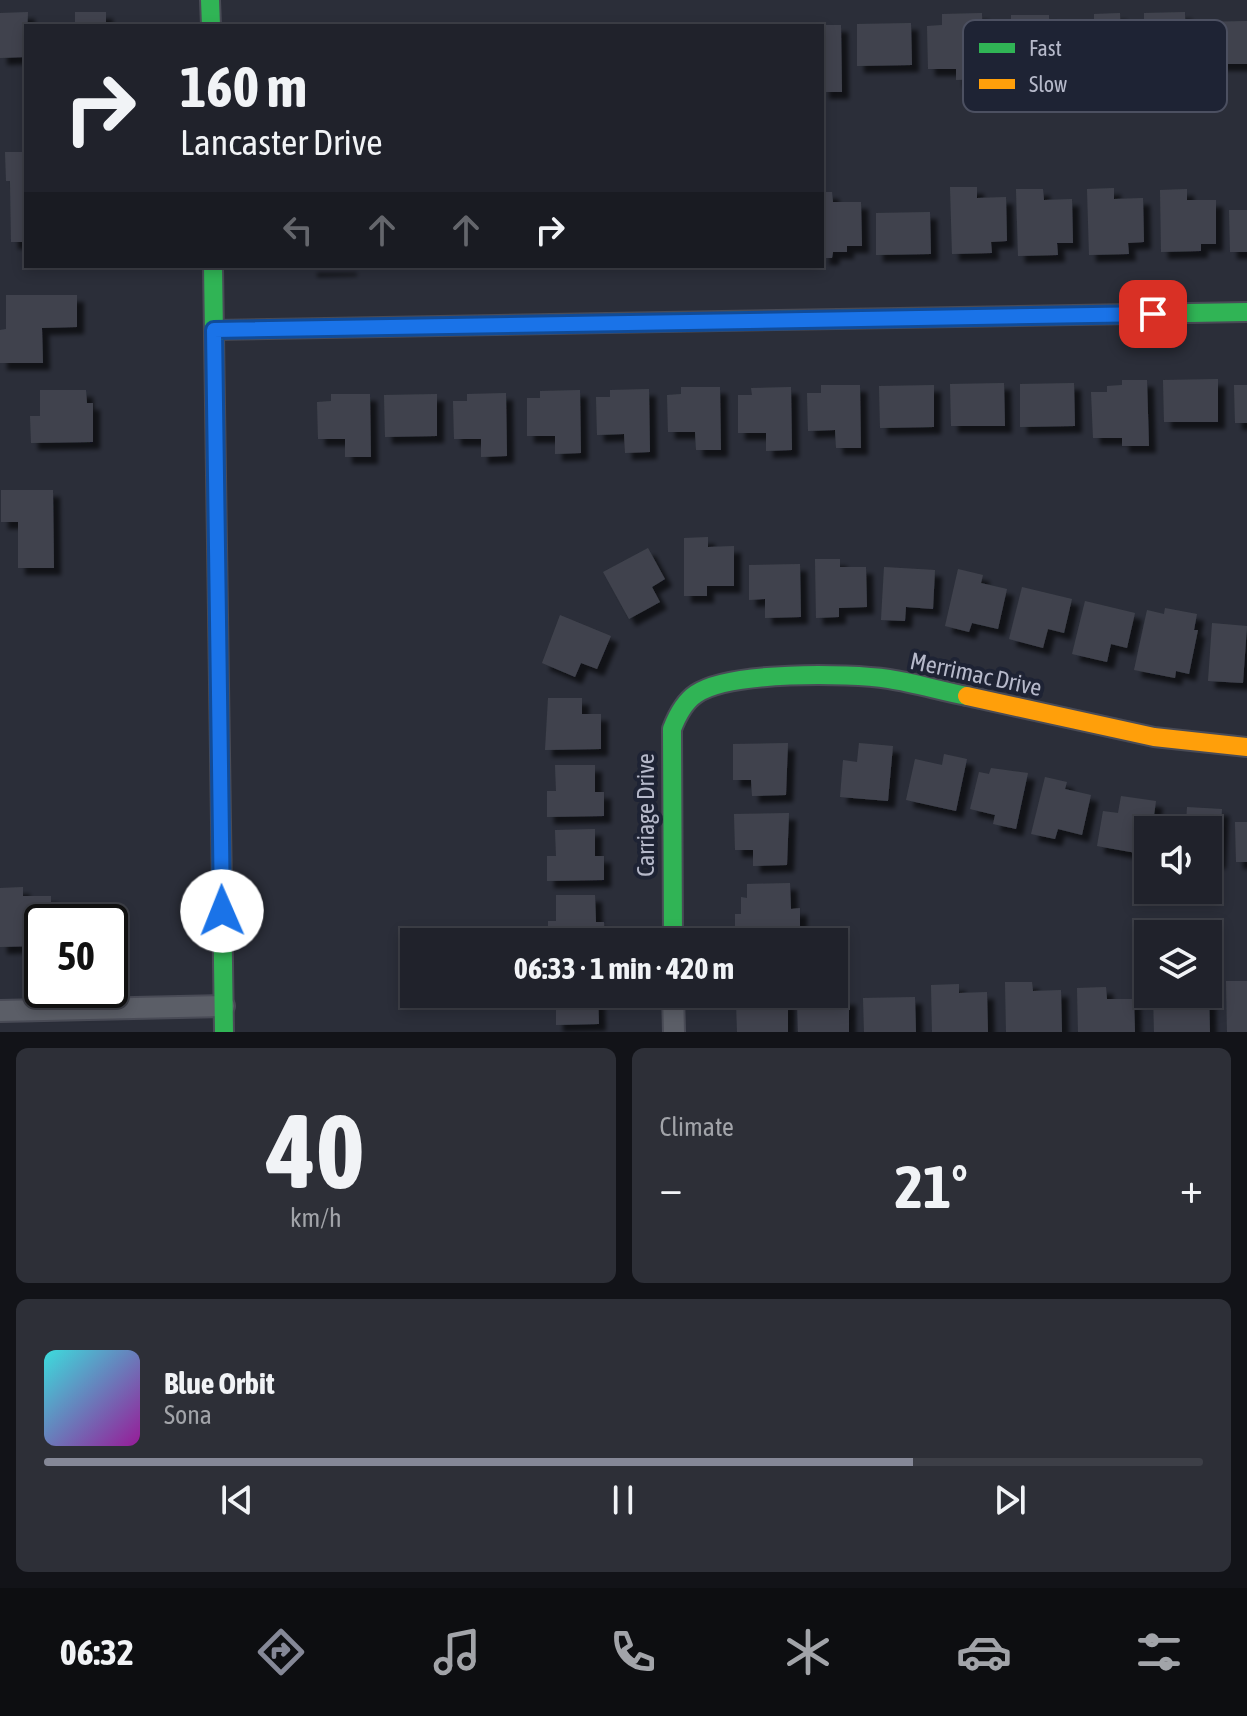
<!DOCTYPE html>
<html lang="en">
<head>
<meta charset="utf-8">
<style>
  body { margin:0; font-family:"Asap Condensed",sans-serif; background:#2d2f37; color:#f1f3f6; height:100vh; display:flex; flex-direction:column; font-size:30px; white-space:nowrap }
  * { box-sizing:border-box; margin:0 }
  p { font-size:26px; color:#a2a4a9 }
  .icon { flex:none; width:44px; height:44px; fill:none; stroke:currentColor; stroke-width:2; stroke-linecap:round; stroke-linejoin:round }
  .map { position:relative; height:1032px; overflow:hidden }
  .side { display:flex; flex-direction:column; gap:16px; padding:16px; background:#121318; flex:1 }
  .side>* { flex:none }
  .top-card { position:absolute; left:24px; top:24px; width:800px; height:244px; border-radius:0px; box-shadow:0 4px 12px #0003,0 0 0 2px #3d3f47; background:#20222b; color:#f1f3f6; overflow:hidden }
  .buttons { position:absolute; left:1134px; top:816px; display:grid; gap:16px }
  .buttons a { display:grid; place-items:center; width:88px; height:88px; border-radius:0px; background:#20222b; box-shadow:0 4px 12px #0003,0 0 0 2px #3d3f47; font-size:40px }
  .speed { position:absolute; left:24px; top:904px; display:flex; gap:16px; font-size:40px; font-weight:700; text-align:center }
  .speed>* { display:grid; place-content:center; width:104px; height:104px; border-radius:50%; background:#20222b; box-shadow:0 4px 12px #0003,0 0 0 2px #3d3f47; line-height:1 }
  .speed .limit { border:4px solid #111; border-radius:12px; background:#fff; color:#111 }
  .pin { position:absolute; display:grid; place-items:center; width:68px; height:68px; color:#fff; margin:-34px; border-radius:16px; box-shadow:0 4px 12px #0006 }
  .me { position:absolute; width:88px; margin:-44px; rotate:359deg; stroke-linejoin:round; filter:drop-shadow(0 0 6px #0008) }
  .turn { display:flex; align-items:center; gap:28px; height:168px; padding:0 24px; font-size:36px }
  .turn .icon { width:104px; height:104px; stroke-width:2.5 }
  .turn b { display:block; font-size:56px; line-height:68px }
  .lanes { display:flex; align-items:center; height:76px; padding:0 24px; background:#0003; justify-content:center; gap:40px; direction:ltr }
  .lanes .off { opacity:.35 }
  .big { font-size:60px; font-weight:700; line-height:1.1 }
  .side .tile { flex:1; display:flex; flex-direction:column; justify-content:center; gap:12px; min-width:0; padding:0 28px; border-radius:12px; background:#2d2f37 }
  .side .dial { align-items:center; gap:0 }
  .dial b { font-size:104px; line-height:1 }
  .song { display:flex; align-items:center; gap:24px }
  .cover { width:96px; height:96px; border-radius:12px; background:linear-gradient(135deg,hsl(180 70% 55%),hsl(300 70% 35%)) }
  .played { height:8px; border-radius:4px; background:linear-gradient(90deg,#858897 75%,#3d3f47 75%) }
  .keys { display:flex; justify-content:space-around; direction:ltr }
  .heat { display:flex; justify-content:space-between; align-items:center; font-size:44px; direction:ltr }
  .side .tiles { flex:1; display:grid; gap:16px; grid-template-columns:1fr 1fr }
  .tile:last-child { grid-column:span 2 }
  .trip { position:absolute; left:400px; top:928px; width:448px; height:80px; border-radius:0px; background:#20222b; box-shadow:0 4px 12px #0003,0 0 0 2px #3d3f47; font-weight:700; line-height:80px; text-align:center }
  .menu { display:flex; height:128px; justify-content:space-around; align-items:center; background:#0d0e11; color:#a2a4a9 }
  .menu .icon { width:56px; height:56px }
  .menu .on { color:#858897 }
  .menu b { font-size:36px; color:#f1f3f6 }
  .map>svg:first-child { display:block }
  .building { fill:#40434d; filter:url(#shadow) }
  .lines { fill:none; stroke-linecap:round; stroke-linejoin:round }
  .street-casing { stroke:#494b56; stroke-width:24 }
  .fast-casing { stroke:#494b56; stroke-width:22 }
  .slow-casing { stroke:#494b56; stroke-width:22 }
  .street { stroke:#5b5e67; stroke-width:20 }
  .fast { stroke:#30b455; stroke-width:18 }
  .slow { stroke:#ff9f0a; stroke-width:18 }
  .route-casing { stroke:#114b97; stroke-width:20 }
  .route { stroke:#1a73e8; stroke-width:14 }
  .labels { text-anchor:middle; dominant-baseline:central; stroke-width:8; stroke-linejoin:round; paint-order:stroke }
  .street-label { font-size:24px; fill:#b6b9ca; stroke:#1e2334 }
  .key { fill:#1e2334; stroke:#4c5061; stroke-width:2 }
  .key-label { font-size:22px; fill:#b6b9ca }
</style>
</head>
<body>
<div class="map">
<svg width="1247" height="1032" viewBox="0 0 1247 1032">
  <defs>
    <filter id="shadow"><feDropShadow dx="7" dy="7" stdDeviation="2" flood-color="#0009"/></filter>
  </defs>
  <rect width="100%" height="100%" fill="#2b2e39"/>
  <path class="building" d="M 28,12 L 26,57 L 0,58 L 0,13 Z
    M 75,12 L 106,12 L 106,26 L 75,26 Z
    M 1185,12 L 1186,76 L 1158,77 L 1158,65 L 1130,66 L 1129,20 L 1144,20 L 1144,13 Z
    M 982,13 L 983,79 L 956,80 L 956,69 L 928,69 L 927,26 L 942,25 L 942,14 Z
    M 1120,13 L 1122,82 L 1094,83 L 1093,71 L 1065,72 L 1063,27 L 1081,26 L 1081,20 L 1094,20 L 1094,14 Z
    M 1011,15 L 1049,15 L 1050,75 L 1026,75 L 1026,64 L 997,65 L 997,21 L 1011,21 Z
    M 1247,21 L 1247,64 L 1198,64 L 1198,22 Z
    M 911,23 L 912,65 L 857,66 L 857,24 Z
    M 822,25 L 841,25 L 842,92 L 822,92 Z
    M 5,152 L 26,152 L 26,242 L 11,242 L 10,181 L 6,181 Z
    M 950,187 L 977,187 L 977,198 L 1006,197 L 1007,241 L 991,242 L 992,253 L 952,254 Z
    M 1114,188 L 1114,199 L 1143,198 L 1144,242 L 1128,243 L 1129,254 L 1089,255 L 1087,189 Z
    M 1016,189 L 1043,189 L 1044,200 L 1072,199 L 1073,243 L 1057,243 L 1058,255 L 1018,256 Z
    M 1187,189 L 1187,200 L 1216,200 L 1216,244 L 1201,244 L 1201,251 L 1161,252 L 1160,190 Z
    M 822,192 L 832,192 L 833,202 L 861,202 L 862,246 L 847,246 L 847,252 L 833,252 L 832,258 L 822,258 Z
    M 1229,210 L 1247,210 L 1247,252 L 1230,252 Z
    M 930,212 L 931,254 L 876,255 L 876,213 Z
    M 310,266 L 350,266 L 350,269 L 310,270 Z
    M 6,295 L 77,295 L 77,327 L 42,328 L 43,363 L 0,363 L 0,330 L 6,329 Z
    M 1218,379 L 1218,422 L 1164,422 L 1163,380 Z
    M 1122,380 L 1147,380 L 1149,446 L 1122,446 L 1122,438 L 1093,438 L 1091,392 L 1107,392 L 1107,386 L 1122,385 Z
    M 1004,383 L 1005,426 L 951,426 L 950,384 Z
    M 1074,383 L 1075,426 L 1020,427 L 1020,384 Z
    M 821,385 L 860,385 L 861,448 L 836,448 L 835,430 L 808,431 L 807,393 L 821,393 Z
    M 934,385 L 934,427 L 880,428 L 879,386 Z
    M 1234,385 L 1247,385 L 1247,423 L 1235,423 Z
    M 681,387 L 720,387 L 721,450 L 696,450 L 695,432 L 668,432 L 667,395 L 681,394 Z
    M 791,387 L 792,450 L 766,451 L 766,433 L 738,433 L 738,395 L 752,395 L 751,388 Z
    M 649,389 L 650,452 L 625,453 L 624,434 L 597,435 L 596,397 L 610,397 L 610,390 Z
    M 40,390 L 86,390 L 87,403 L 93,403 L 93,442 L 31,443 L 30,416 L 40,416 Z
    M 580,390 L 581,453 L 555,454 L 555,436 L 527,436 L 527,398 L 540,398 L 540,391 Z
    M 506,393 L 507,456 L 481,457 L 481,439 L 454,439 L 453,401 L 467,401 L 467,394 Z
    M 331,394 L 370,394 L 371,457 L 345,457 L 345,439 L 318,439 L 317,402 L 331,401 Z
    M 437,394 L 437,436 L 385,437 L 384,395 Z
    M 1,490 L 53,490 L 54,568 L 18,568 L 18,522 L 1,522 Z
    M 708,537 L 708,547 L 734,546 L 734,586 L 707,586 L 707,596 L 684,596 L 684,538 Z
    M 648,548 L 665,579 L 652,587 L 660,602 L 629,619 L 603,572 Z
    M 815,559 L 840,559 L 840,567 L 866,567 L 867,607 L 839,608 L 839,617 L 816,618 Z
    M 800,564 L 801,617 L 765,618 L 765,599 L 749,600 L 749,565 Z
    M 884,567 L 935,570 L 933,609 L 906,607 L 905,621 L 881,620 Z
    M 958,569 L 983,575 L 981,583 L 1007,589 L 998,629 L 972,623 L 969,632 L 945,626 Z
    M 1022,587 L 1072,599 L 1064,633 L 1048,629 L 1043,648 L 1009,639 Z
    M 1085,601 L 1135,613 L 1127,648 L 1111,644 L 1107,662 L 1072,654 Z
    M 1165,608 L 1197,614 L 1194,630 L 1198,630 L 1189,674 L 1176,671 L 1175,678 L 1134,670 L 1147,610 L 1164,614 Z
    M 560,615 L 611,636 L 597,669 L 581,663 L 575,677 L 542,663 Z
    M 1212,623 L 1247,626 L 1243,683 L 1208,681 Z
    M 548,698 L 582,698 L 582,714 L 601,714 L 601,749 L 545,750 Z
    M 788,743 L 786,795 L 752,796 L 751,780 L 733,780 L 733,744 Z
    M 859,743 L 893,746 L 888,801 L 840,797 L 843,760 L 857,762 Z
    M 944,754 L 967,759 L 956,811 L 906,800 L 915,759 L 942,765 Z
    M 555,765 L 595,765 L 595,792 L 604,792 L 604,816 L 547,817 L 547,791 L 556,791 Z
    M 991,768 L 1028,773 L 1016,829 L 993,824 L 995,815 L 970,809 L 979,772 L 989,774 Z
    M 1045,777 L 1067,782 L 1065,789 L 1091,795 L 1082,835 L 1058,829 L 1055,839 L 1031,834 Z
    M 1121,796 L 1156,801 L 1152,830 L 1148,830 L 1147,855 L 1097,846 L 1103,811 L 1118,813 Z
    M 1187,807 L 1222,809 L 1219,862 L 1208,861 L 1208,830 L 1170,830 L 1170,823 L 1186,824 Z
    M 789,813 L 787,865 L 753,866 L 753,850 L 735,850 L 734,814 Z
    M 1235,822 L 1247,822 L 1247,862 L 1236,862 Z
    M 595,829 L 595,856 L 604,856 L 604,880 L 547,881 L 547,856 L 556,856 L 555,830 Z
    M 790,883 L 791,909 L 800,908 L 800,940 L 735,941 L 735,914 L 741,914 L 741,897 L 747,898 L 747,884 Z
    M 23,887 L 23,896 L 51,896 L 51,922 L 42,922 L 42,938 L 36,938 L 37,946 L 0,947 L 0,888 Z
    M 556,895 L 595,895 L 596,922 L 604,922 L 605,942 L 548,942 L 548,921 L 556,921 Z
    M 1226,981 L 1247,981 L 1247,1032 L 1227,1032 Z
    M 1005,982 L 1032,982 L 1033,991 L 1061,990 L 1062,1032 L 1006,1032 Z
    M 959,984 L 959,993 L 987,992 L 988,1032 L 932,1032 L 931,985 Z
    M 1106,987 L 1107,999 L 1134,999 L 1135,1032 L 1078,1032 L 1077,988 Z
    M 556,994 L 598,994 L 599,1024 L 556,1025 Z
    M 1153,994 L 1209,994 L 1210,1032 L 1154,1032 Z
    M 915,997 L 916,1032 L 864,1032 L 863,998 Z
    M 849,998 L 849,1032 L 798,1032 L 797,999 Z
    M 788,1000 L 788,1032 L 737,1032 L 736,1001 Z"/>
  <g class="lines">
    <g class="street-casing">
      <path id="street" d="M 673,994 L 674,1032
        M 0,1011 L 224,1006"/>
    </g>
    <g class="fast-casing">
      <path id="fast" d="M 210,0 L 211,26
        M 213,266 L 224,1032
        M 607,323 L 1247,312
        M 673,942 L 672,729 C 677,716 684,702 696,694 C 729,671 848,673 889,679 C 915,683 941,691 967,696"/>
    </g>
    <g class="slow-casing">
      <path id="slow" d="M 214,330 L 607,323
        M 967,696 L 1154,737 L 1247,747"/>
    </g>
    <use href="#street" class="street"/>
    <use href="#fast" class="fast"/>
    <use href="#slow" class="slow"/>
  </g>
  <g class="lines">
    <g class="route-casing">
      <path id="route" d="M 222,911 L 214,330 L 1153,314"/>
    </g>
    <use href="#route" class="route"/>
  </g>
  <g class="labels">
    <g class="street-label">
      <text transform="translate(976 674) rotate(12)">Merrimac Drive</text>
      <text transform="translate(645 815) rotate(-90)">Carriage Drive</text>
    </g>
  </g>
  <rect x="963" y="20" width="264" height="92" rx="12" class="key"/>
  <rect x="979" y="43" width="36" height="10" fill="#30b455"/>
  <rect x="979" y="79" width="36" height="10" fill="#ff9f0a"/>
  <g class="key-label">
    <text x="1029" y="56">Fast</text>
    <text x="1029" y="92">Slow</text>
  </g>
</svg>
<div class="buttons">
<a><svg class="icon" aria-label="sound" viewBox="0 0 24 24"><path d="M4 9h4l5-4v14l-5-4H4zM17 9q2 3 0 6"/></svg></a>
<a><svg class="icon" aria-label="layers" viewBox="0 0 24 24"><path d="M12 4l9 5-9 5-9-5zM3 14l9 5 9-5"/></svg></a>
</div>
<div class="speed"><div class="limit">50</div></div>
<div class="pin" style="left:1153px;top:314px;background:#d93025"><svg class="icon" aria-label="arrive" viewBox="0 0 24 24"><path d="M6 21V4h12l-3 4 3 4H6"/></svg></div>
<svg class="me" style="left:222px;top:911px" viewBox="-20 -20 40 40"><circle r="19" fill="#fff"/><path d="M0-13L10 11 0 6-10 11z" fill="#1a73e8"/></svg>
<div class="trip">06:33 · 1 min · 420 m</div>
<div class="top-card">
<div class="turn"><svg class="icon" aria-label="right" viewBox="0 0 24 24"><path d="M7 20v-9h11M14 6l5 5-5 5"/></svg><div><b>160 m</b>Lancaster Drive</div></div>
<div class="lanes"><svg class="icon off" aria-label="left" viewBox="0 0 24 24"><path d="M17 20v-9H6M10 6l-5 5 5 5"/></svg><svg class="icon off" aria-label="ahead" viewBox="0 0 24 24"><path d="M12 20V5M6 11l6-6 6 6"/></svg><svg class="icon off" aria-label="ahead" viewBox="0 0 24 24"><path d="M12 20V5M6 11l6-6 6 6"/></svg><svg class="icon" aria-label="right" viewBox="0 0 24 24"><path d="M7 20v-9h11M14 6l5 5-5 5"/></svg></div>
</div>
</div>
<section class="side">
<div class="tiles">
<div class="tile dial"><b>40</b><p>km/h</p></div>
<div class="tile"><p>Climate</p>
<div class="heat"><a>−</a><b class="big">21°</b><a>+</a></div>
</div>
<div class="tile">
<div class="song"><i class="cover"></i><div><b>Blue Orbit</b><p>Sona</p></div></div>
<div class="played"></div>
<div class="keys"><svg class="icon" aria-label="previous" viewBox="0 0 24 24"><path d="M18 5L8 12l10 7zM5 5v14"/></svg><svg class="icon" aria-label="pause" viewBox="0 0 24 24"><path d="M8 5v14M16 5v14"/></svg><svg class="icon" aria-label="next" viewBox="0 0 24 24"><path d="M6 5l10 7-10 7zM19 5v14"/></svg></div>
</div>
</div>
</section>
<nav class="menu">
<b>06:32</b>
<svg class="icon on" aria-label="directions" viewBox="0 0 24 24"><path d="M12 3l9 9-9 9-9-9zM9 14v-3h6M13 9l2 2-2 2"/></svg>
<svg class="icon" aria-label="music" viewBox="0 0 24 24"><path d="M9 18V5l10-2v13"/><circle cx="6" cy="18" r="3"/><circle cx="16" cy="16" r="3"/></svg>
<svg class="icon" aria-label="phone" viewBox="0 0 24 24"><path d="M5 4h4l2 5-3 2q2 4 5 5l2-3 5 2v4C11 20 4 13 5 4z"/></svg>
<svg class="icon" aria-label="climate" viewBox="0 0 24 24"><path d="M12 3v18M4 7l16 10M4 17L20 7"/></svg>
<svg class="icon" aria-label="car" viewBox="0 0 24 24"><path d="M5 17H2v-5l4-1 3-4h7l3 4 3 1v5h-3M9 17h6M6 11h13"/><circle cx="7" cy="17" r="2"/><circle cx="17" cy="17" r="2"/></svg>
<svg class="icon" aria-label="filters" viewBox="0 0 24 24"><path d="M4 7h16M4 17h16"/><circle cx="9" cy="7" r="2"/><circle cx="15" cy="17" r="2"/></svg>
</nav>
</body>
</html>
